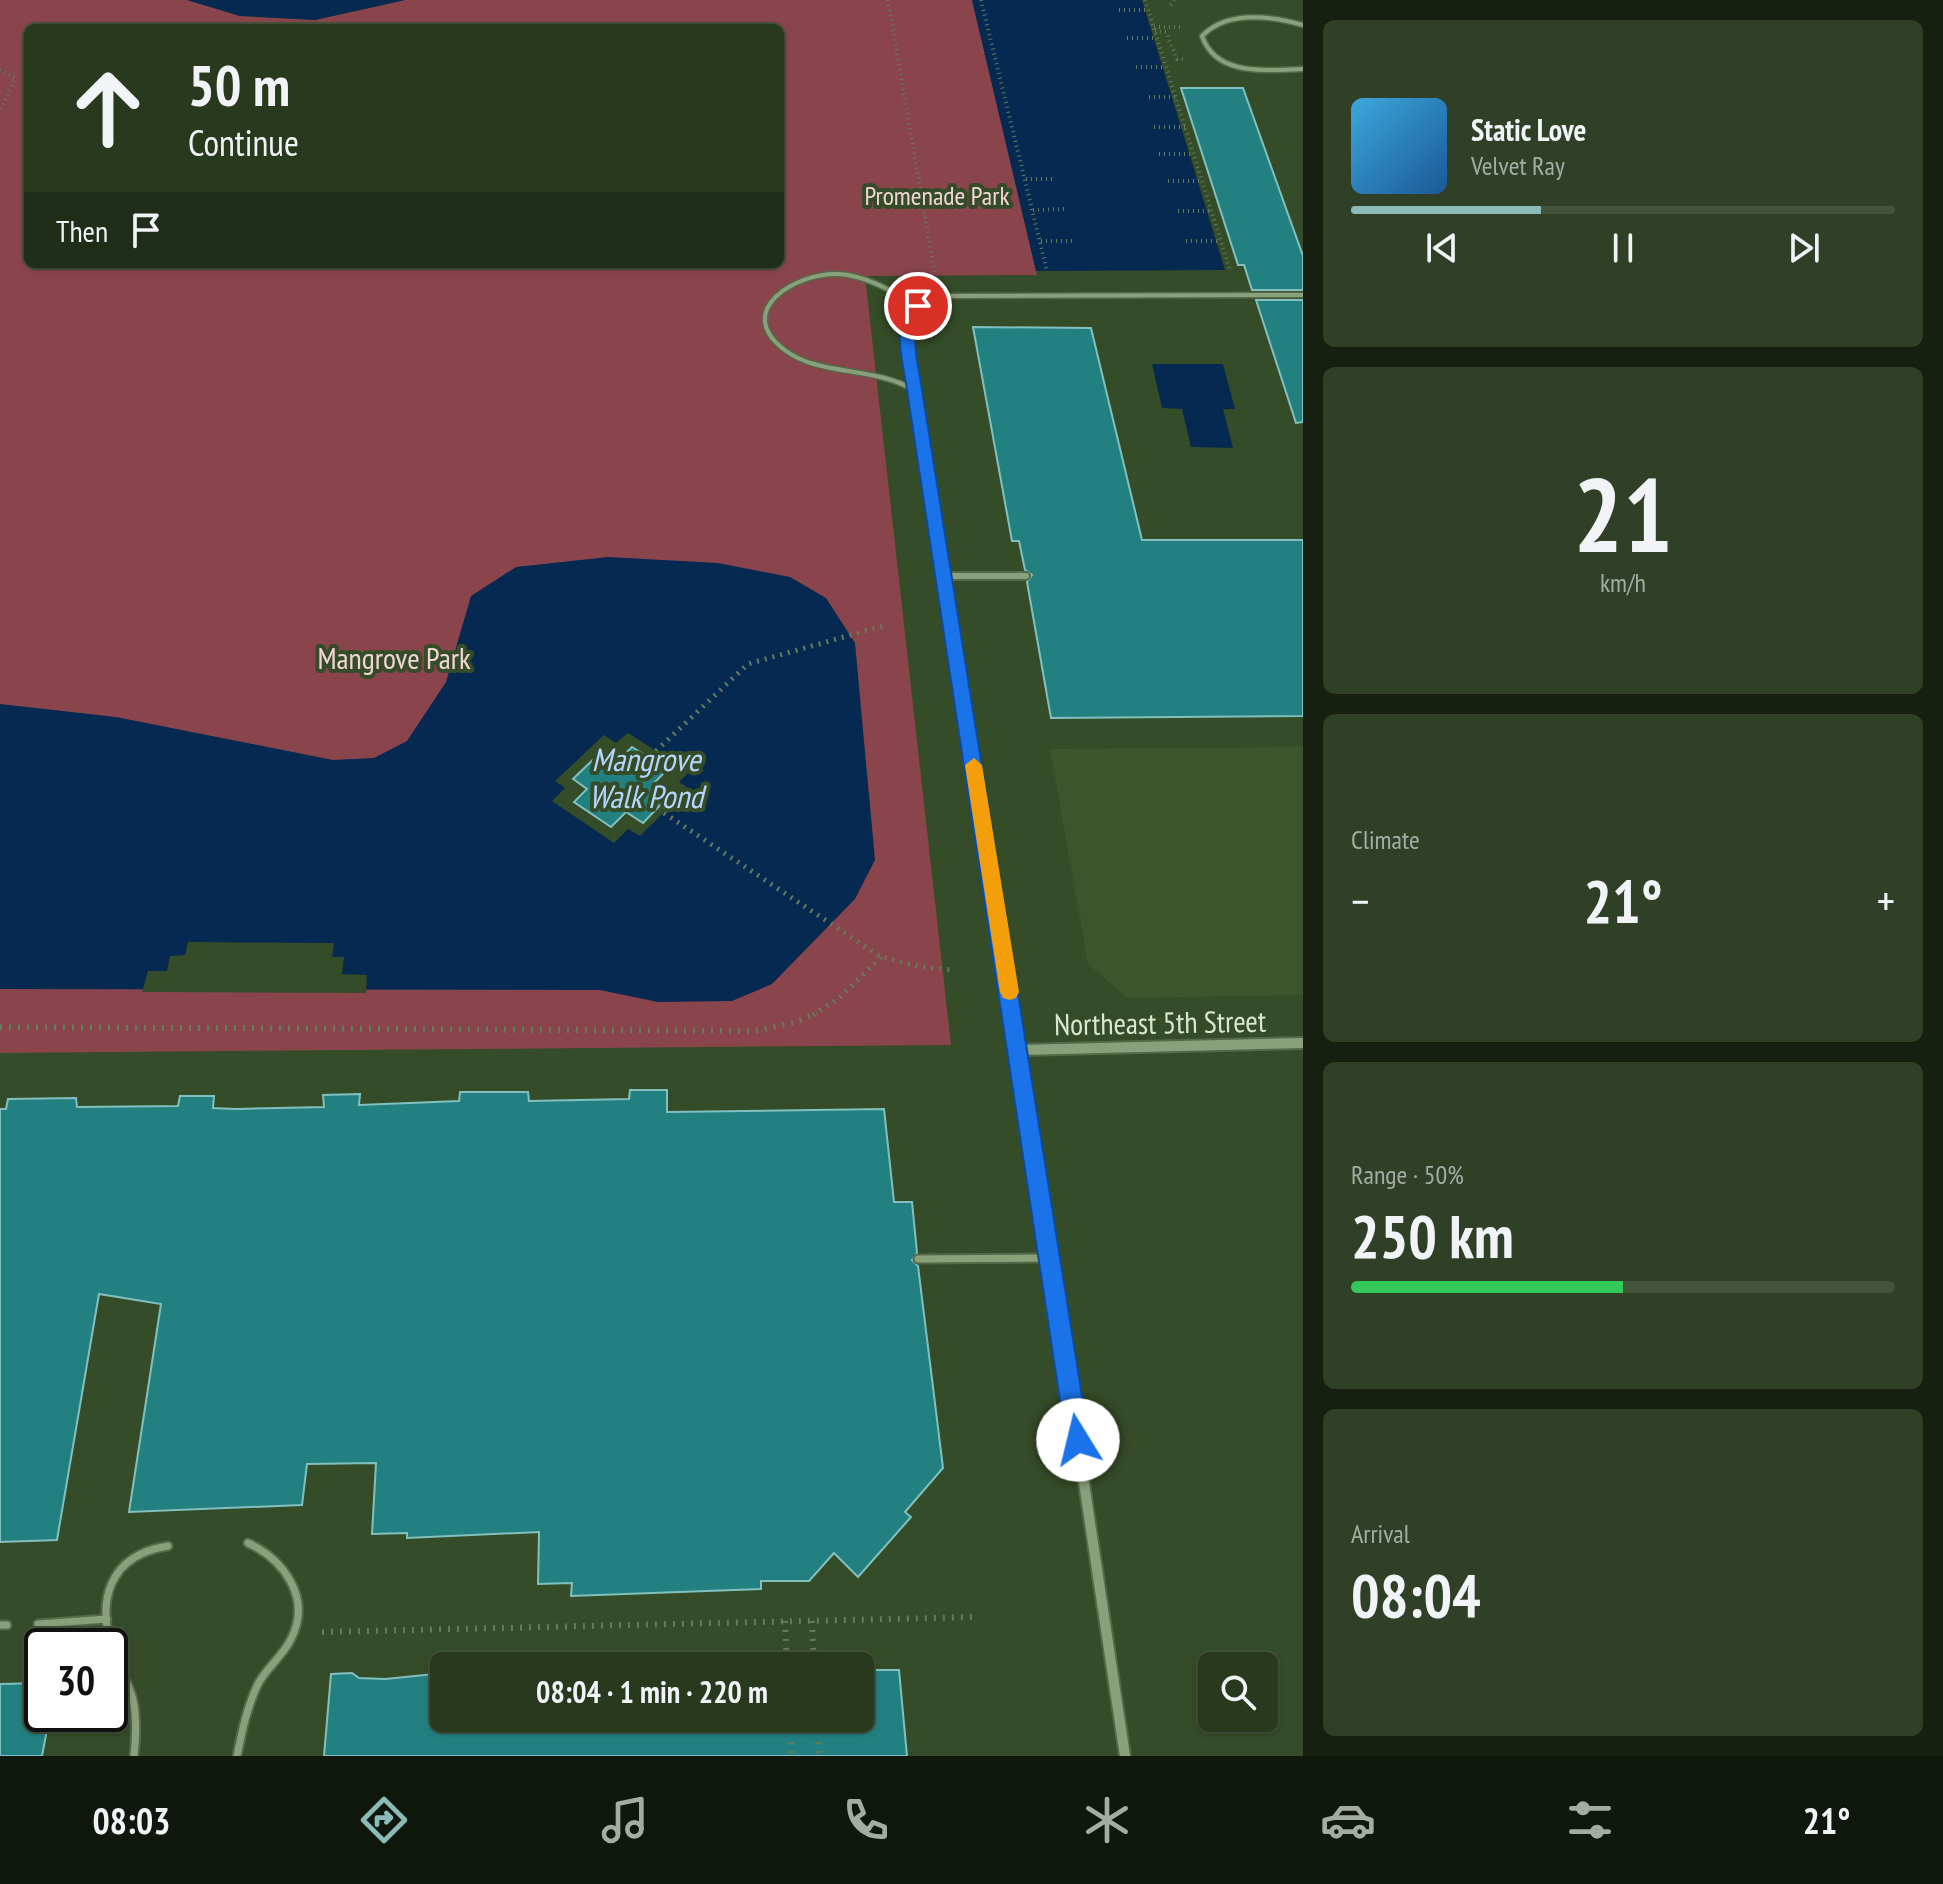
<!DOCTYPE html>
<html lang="en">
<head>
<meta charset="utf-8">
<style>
  body { margin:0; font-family:"PT Sans Narrow",sans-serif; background:#304027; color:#f1f3f6; height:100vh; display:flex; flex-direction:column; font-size:30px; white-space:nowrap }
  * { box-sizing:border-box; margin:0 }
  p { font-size:26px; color:#a5aca4 }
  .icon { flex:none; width:44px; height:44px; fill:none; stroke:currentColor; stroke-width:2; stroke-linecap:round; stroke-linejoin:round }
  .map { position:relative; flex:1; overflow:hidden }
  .panel { display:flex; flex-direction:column; gap:20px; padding:20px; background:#161f10; width:640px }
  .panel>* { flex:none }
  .guide { position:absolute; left:24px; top:24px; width:760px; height:244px; border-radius:12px; box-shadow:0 2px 6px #0004,0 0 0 2px #44533c; background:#28391e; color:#f1f3f6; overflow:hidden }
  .fabs { position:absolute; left:1198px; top:1652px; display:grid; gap:16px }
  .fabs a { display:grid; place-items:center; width:80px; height:80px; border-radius:12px; background:#28391e; box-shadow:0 2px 6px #0004,0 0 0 2px #44533c; font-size:40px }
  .speed { position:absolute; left:24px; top:1628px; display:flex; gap:16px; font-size:40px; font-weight:700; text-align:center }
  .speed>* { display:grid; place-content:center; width:104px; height:104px; border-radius:50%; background:#28391e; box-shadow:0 2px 6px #0004,0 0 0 2px #44533c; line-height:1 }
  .speed .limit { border:4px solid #111; border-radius:12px; background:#fff; color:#111 }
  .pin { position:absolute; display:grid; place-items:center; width:68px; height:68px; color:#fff; margin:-34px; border:4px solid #fff; border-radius:50%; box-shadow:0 2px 8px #0007 }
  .me { position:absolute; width:88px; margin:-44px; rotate:351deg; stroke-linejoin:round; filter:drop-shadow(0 0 6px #0008) }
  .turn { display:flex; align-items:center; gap:28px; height:168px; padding:0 32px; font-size:36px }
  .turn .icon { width:104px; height:104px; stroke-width:2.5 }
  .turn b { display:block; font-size:56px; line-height:68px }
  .then { display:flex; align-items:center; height:76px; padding:0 32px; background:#0003; gap:16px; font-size:30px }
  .big { font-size:60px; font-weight:800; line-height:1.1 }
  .panel .widget { flex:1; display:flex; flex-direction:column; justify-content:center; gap:12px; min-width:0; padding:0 28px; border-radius:12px; background:#304027 }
  .panel .dial { align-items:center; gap:0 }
  .dial b { font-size:104px; line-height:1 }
  .song { display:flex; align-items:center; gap:24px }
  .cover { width:96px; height:96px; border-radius:12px; background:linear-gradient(135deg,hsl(200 70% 55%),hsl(210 70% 35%)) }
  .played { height:8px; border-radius:4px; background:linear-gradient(90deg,#8bbbb9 35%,#44533c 35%) }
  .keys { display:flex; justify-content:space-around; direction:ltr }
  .heat { display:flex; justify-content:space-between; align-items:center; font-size:44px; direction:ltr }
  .charge { height:12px; border-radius:6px; background:linear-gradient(90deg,#34c759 50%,#44533c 0) }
  .trip { position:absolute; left:430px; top:1652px; width:444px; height:80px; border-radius:12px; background:#28391e; box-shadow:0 2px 6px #0004,0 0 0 2px #44533c; font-weight:800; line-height:80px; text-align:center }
  .tabs { display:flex; height:128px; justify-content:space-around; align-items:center; background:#10170c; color:#a5aca4 }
  .tabs .icon { width:56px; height:56px }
  .tabs .on { color:#8bbbb9 }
  .tabs b { font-size:36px; color:#f1f3f6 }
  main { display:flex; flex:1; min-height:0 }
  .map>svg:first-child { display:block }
  .built { fill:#3b562c }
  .green { fill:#8a454c; fill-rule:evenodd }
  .water { fill:#062951 }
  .pier { fill:#354c28 }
  .building { fill:#238080; stroke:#82c0bf; stroke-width:2 }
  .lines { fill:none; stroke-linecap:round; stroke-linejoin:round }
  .service-far2-casing { stroke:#55684a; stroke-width:7 }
  .service-far1-casing { stroke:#55684a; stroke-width:10 }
  .service-casing { stroke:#55684a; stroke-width:11 }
  .minor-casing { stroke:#55684a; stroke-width:14 }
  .path-far2 { stroke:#667b5b; stroke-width:4; stroke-dasharray:1 4; stroke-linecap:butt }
  .path-far1 { stroke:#667b5b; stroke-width:5; stroke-dasharray:2 6; stroke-linecap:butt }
  .path { stroke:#667b5b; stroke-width:6; stroke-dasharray:2 7; stroke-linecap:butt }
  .service-far2 { stroke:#88a17a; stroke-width:4 }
  .service-far1 { stroke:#88a17a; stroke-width:6 }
  .service { stroke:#88a17a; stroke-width:7 }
  .minor { stroke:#88a17a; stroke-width:10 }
  .route { fill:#1a73e8; stroke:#114b97; stroke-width:2 }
  .slow { fill:#f59e0b }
  .labels { text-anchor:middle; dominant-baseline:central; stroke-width:8; stroke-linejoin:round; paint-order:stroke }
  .far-park-label { font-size:26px; fill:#f2d4d5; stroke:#354c28 }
  .park-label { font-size:30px; fill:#f2d4d5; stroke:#354c28 }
  .street-label { font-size:30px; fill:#d9e7d2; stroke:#354c28 }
  .water-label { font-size:32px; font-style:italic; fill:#b5d5ff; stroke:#354c28 }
</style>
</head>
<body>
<main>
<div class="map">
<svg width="1303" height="1756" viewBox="0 0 1303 1756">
  <rect width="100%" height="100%" fill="#354c28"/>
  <path class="built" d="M 1303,747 L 1303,995 L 1127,998 L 1088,964 L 1050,749 Z"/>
  <path class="green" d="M 0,0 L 187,0 L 240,16 L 315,20 L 405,0 L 972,0 L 1037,275 L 865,276 L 951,1045 L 0,1053 ZM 28,28 L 780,28 L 780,264 L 28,264 Z"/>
  <path class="water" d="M 187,0 L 405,0 L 315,20 L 240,16 Z
    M 972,0 L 1142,0 L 1225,270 L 1036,271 Z
    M 1152,364 L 1223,364 L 1235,409 L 1223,409 L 1233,448 L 1191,447 L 1182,409 L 1162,408 Z
    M 608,557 L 718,563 L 790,577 L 826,598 L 855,643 L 875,860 L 855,899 L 772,984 L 732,1001 L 658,1002 L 600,990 L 0,989 L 0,704 L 116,717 L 333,760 L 374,758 L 407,741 L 446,682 L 471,596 L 516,567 Z"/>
  <path class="pier" d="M 628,733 L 689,772 L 679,782 L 688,788 L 640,836 L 628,829 L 614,843 L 552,801 L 565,788 L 555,781 L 604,735 L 616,743 Z
    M 188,942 L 334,943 L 332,957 L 344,957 L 342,974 L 367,975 L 366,993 L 142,992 L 148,971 L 167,971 L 170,956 L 185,955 Z"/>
  <path class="building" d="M 1181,88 L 1243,88 L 1303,256 L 1303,290 L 1252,290 L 1244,265 L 1238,265 Z
    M 1256,300 L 1303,300 L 1303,422 L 1296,423 Z
    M 973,327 L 1091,328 L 1142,540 L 1303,540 L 1303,716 L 1051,718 L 1027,582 L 1032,575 L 1025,570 L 1019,541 L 1012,541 Z
    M 632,747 L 668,769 L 655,782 L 672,793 L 643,823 L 626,812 L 611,827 L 574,802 L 587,789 L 573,779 L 602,751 L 618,761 Z
    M 630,1090 L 667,1090 L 667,1112 L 884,1109 L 894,1202 L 912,1202 L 917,1253 L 912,1260 L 918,1266 L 943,1468 L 905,1512 L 911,1517 L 858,1577 L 834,1553 L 809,1581 L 761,1581 L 761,1589 L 571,1596 L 572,1583 L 538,1584 L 539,1532 L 407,1538 L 407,1533 L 372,1534 L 376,1463 L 307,1464 L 302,1505 L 129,1512 L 161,1304 L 99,1294 L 57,1540 L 0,1542 L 0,1109 L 6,1109 L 8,1099 L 76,1098 L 77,1107 L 178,1106 L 180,1096 L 214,1096 L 213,1108 L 236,1109 L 324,1107 L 323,1095 L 360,1094 L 359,1105 L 459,1101 L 460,1092 L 528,1092 L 529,1101 L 629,1099 Z
    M 662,1663 L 764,1663 L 764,1666 L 657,1666 Z
    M 860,1670 L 899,1670 L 907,1756 L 324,1756 L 331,1674 L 352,1673 L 359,1678 L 385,1679 L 444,1673 L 444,1718 L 860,1718 Z
    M 42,1683 L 42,1714 L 50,1714 L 42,1756 L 0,1756 L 0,1684 Z"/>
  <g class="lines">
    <g class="service-far2-casing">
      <path id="service-far2" d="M 1303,25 C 1271,16 1227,10 1202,36 C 1216,77 1267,70 1303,69
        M 914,390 C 874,366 820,376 786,351 C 731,311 796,272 839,274 C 868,276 893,292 918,306
        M 922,442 C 918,413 894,328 918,307 C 926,299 937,298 947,296 L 1303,295"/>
    </g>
    <g class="service-far1-casing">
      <path id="service-far1" d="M 922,440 L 1013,1015
        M 944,576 L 1026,576"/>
    </g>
    <g class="service-casing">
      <path id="service" d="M 1013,1013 L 1019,1050
        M 918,1259 L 1051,1258
        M 38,1624 L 107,1619
        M 0,1625 L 7,1625
        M 134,1756 C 136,1738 137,1718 133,1700 C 129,1684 120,1669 114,1654 C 95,1601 109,1555 168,1546
        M 237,1756 C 242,1731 247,1707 258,1684 C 267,1667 283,1656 291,1639 C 312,1598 284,1560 248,1543"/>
    </g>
    <g class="minor-casing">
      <path id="minor" d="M 1125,1756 L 1019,1050 L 1303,1043"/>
    </g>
    <path class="path-far2" d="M 888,0 L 935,275
      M 981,0 L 1047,271
      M 1145,0 L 1230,270
      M 1171,5 L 1174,0
      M 1119,10 L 1148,10
      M 1154,27 L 1181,27
      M 1155,31 L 1166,32 L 1177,59 L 1187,59
      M 1127,38 L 1157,38
      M 1136,67 L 1166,67
      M 0,70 L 15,78 L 0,112
      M 1149,97 L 1176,97
      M 1154,127 L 1185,127
      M 1159,154 L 1194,154
      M 1026,179 L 1055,179
      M 1168,181 L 1202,181
      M 1033,210 L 1064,209
      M 1178,211 L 1212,211
      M 1041,241 L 1072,241
      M 1186,241 L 1221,241"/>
    <path class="path-far1" d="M 656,751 L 748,664 L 886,625
      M 664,813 L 881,957 L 922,967 L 953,970
      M 813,1015 L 839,998 L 881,957"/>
    <path class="path" d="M 0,1027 L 754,1031 L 796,1022 L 817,1013
      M 785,1621 L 787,1666
      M 812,1621 L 814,1666
      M 322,1632 L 977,1617
      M 791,1742 L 792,1756
      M 818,1742 L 819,1756"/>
    <use href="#service-far2" class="service-far2"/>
    <use href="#service-far1" class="service-far1"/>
    <use href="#service" class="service"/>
    <use href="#minor" class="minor"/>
  </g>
  <path class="route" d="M 918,301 L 925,306 C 907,331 918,361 922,390 L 1089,1440 L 1086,1448 L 1078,1451 L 1070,1448 L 1066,1440 L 907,390 C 904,365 887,314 918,301 Z"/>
  <path class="slow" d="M 974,758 L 982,765 L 1019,992 L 1016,998 L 1010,1000 L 1003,998 L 1000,992 L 965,765 Z"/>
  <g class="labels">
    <g class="far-park-label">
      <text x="937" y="195">Promenade Park</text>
    </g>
    <g class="park-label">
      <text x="394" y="657">Mangrove Park</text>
    </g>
    <g class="street-label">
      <text transform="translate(1160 1022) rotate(-1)">Northeast 5th Street</text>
    </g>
    <g class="water-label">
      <text x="646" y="759">Mangrove<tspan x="646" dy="37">Walk Pond</tspan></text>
    </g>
  </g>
</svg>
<div class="fabs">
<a><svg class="icon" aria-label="search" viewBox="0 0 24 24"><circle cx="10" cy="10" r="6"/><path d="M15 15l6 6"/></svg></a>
</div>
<div class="speed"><div class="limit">30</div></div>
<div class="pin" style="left:918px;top:306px;background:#d93025"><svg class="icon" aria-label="arrive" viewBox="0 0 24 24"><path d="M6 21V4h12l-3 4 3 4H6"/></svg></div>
<svg class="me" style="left:1078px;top:1440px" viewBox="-20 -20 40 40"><circle r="19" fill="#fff"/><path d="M0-13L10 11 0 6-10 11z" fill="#1a73e8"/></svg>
<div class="trip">08:04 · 1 min · 220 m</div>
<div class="guide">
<div class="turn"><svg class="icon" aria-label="ahead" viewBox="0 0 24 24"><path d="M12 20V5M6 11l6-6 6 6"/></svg><div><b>50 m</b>Continue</div></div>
<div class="then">Then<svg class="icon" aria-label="arrive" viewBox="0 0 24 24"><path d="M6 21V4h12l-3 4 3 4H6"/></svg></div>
</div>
</div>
<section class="panel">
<div class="widget">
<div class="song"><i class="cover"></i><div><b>Static Love</b><p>Velvet Ray</p></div></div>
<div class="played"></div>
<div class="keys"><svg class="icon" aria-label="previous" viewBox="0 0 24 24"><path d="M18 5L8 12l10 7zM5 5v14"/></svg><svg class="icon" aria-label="pause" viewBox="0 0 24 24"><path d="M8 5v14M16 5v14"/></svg><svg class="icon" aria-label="next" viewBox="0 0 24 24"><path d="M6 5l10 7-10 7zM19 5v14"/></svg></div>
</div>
<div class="widget dial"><b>21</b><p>km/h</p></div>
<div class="widget"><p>Climate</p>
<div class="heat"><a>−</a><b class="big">21°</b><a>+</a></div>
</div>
<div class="widget"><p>Range · 50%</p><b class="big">250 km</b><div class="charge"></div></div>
<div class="widget"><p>Arrival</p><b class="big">08:04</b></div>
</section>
</main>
<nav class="tabs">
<b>08:03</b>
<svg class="icon on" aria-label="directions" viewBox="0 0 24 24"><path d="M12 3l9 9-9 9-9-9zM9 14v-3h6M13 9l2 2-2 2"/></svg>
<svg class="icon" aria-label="music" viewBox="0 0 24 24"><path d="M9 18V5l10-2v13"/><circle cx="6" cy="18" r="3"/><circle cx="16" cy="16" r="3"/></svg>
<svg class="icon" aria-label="phone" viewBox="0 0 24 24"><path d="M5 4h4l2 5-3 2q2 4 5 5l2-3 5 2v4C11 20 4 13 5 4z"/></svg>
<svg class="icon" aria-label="climate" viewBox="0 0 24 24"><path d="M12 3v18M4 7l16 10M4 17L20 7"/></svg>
<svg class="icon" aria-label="car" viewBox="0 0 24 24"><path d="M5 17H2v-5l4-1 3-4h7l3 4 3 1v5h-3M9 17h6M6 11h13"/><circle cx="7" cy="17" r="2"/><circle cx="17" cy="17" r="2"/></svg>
<svg class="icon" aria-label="filters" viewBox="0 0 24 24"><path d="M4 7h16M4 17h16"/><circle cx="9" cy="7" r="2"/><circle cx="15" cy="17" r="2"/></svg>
<b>21°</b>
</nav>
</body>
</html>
